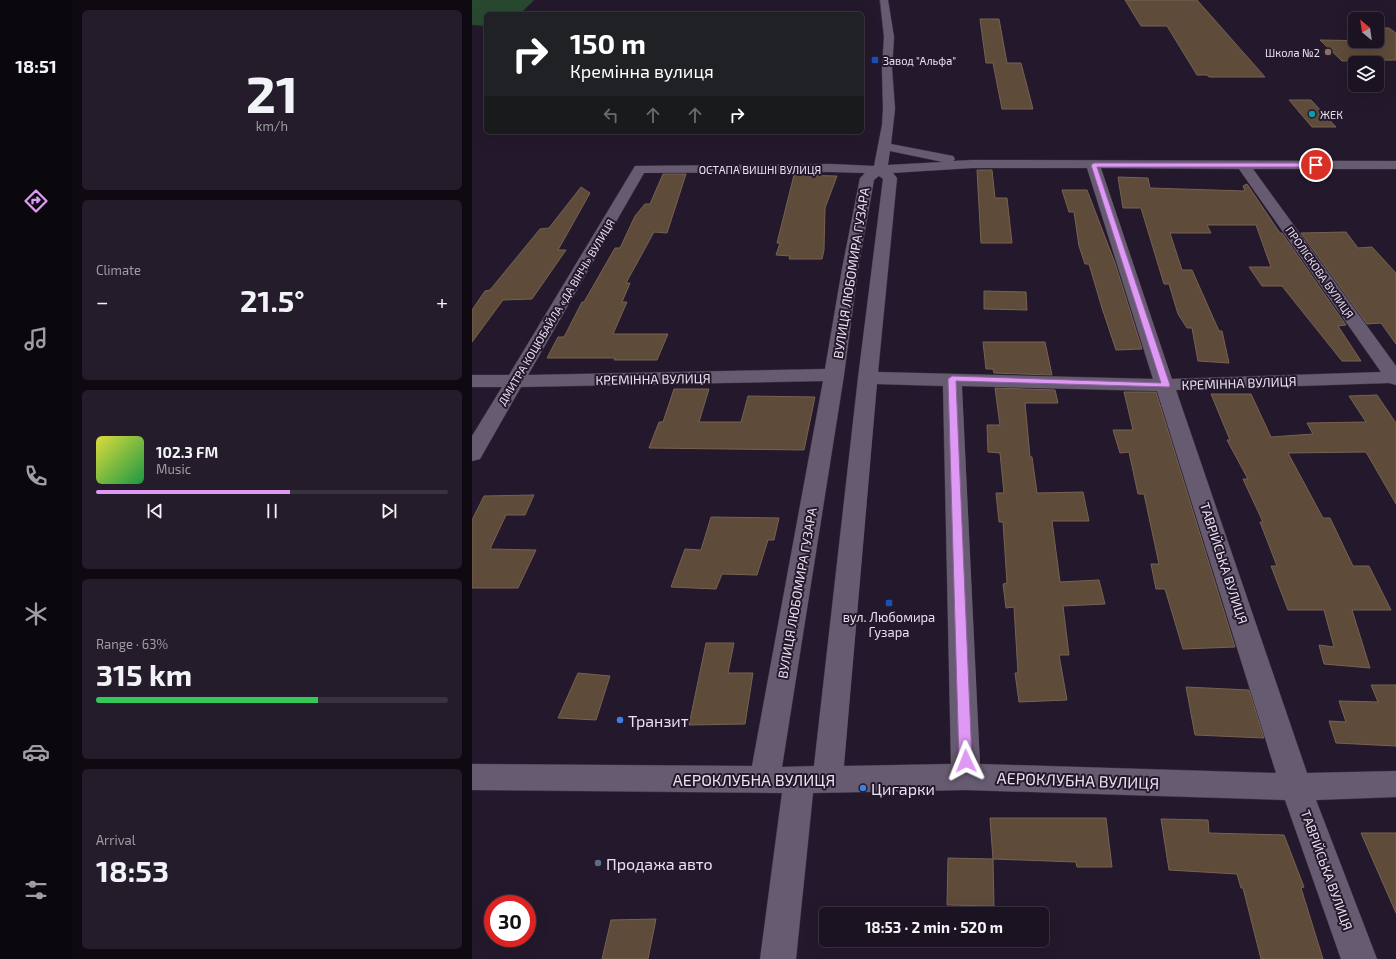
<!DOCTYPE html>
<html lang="en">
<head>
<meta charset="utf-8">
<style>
  body { margin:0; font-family:"Exo 2",sans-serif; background:#241c2a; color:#f1f3f6; height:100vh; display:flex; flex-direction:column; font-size:15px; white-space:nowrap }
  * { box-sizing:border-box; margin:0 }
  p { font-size:13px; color:#a09ea5 }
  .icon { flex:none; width:22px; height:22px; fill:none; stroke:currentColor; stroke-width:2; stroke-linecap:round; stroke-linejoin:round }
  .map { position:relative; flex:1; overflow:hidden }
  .details { display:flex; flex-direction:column; gap:10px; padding:10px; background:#0f0a12; width:400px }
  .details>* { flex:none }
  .guide { position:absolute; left:12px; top:12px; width:380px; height:122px; border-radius:6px; box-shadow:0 4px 16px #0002,0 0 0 1px #39323f; background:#202124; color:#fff; overflow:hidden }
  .needle { width:26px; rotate:331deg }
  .tools { position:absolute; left:876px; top:12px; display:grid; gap:8px }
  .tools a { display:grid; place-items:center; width:36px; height:36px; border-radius:6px; background:#1b1321; box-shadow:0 4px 16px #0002,0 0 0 1px #39323f; font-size:20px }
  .speed { position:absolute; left:12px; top:895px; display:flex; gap:8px; font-size:20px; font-weight:700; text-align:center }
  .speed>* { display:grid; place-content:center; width:52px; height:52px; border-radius:50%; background:#1b1321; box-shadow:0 4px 16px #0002,0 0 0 1px #39323f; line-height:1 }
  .speed .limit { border:6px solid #d22; background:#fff; color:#111 }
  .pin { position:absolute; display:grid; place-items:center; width:34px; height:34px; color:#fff; margin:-17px; border:2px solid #fff; border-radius:50%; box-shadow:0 1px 4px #0007 }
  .me { position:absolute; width:44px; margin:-22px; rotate:358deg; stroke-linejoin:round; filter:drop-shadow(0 0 3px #0008) }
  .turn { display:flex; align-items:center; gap:14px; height:84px; padding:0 20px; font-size:18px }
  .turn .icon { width:52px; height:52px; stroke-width:2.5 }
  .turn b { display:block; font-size:28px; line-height:34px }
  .lanes { display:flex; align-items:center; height:38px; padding:0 20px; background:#0003; justify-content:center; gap:20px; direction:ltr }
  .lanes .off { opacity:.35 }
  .big { font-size:30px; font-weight:700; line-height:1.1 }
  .details .tile { flex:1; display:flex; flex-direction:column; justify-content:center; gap:6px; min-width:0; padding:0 14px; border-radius:6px; background:#241c2a }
  .details .dial { align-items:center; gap:0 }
  .dial b { font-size:52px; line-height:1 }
  .song { display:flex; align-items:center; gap:12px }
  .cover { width:48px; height:48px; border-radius:6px; background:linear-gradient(135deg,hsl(60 70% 55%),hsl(140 70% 35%)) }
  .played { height:4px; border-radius:2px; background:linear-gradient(90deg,#dd99f4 55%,#39323f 55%) }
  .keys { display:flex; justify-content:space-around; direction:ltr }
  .heat { display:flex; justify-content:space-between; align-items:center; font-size:22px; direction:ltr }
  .charge { height:6px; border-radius:3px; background:linear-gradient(90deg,#34c759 63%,#39323f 0) }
  .trip { position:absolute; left:347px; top:907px; width:230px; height:40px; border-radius:6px; background:#1b1321; box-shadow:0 4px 16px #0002,0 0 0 1px #39323f; font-weight:700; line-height:40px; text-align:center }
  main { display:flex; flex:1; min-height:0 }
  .menu { display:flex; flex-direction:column; width:72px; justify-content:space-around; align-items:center; background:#0b080d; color:#a09ea5 }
  .menu .icon { width:28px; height:28px }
  .menu .selected { color:#dd99f4 }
  .menu b { font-size:18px; color:#f1f3f6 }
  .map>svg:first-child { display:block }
  .green { fill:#284930 }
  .building { fill:#5e4b3a; stroke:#766250 }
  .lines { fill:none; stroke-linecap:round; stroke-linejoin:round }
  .minor-casing { stroke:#3d3544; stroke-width:1 }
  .minor { fill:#675b71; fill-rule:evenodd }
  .route { fill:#dd99f4; stroke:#90639f }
  .education-dot { fill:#8d6e63; stroke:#24192c; stroke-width:1.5 }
  .transit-dot { fill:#1a4fb4; stroke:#24192c; stroke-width:1.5 }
  .culture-dot { fill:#0f9aa8; stroke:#24192c; stroke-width:1.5 }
  .shop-dot { fill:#3f7fe0; stroke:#24192c; stroke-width:1.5 }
  .service-dot { fill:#5c6f8a; stroke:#24192c; stroke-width:1.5 }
  .labels { text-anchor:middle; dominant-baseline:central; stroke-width:4; stroke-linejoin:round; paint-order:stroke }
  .far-poi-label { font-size:11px; fill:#e8e1ee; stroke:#24192c; text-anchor:start }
  .far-street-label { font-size:11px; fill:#e8e1ee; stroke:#24192c }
  .street-label { font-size:13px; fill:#e8e1ee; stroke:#24192c }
  .poi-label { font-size:13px; fill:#e8e1ee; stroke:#24192c }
  .near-poi-label { font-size:16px; fill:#e8e1ee; stroke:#24192c; text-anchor:start }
  .near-street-label { font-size:16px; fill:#e8e1ee; stroke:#24192c }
</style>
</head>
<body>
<main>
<nav class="menu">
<b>18:51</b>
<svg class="icon selected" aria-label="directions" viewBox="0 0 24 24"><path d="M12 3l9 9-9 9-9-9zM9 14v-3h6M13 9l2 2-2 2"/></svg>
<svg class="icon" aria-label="music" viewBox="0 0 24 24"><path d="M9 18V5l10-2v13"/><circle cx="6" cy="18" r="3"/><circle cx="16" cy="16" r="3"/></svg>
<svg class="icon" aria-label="phone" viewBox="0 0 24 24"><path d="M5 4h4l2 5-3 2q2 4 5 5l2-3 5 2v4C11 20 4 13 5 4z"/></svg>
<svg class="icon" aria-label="climate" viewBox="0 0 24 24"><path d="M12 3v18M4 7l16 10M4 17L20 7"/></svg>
<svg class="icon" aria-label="car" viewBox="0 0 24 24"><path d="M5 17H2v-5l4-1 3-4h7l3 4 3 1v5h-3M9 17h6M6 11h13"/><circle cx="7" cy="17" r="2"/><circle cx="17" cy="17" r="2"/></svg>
<svg class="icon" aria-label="filters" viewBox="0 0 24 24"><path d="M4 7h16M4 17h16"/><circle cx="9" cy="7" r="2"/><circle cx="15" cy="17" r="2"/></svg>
</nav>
<section class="details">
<div class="tile dial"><b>21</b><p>km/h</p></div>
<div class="tile"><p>Climate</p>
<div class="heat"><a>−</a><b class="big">21.5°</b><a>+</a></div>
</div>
<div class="tile">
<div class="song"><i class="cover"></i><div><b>102.3 FM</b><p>Music</p></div></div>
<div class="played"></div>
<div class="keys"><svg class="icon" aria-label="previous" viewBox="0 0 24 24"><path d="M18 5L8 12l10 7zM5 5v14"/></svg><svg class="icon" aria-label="pause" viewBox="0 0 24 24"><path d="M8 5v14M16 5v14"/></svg><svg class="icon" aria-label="next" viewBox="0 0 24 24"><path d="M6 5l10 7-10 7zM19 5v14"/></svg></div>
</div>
<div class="tile"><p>Range · 63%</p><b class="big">315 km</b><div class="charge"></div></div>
<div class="tile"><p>Arrival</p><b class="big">18:53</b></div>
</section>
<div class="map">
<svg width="924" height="959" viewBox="0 0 924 959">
  <rect width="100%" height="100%" fill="#24192c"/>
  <path class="green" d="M 0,0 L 62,0 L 48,14 L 14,14 L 14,26 L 0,25 Z"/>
  <path class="building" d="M 653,0 L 725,0 L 793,77 L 737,77 L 735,75 L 725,75 L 695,26 L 669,26 Z
    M 508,19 L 527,19 L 535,63 L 549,63 L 561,109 L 530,109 L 521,63 L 514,63 Z
    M 905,28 L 917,28 L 924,33 L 924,60 L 870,61 L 848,40 L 905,41 Z
    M 817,100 L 839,100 L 864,127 L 840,127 Z
    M 505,170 L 520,170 L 523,198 L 535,198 L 540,243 L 509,243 Z
    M 191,174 L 214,174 L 195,233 L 182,232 L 154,283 L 158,283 L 150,302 L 155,302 L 141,334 L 196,334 L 185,360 L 142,360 L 143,358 L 75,358 L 86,337 L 92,337 L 110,302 L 112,302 L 143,248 L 148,248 L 163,216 L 173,204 L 178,204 Z
    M 322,175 L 365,176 L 353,208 L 352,250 L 350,259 L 317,259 L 318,256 L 304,255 L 308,243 L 305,243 Z
    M 646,177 L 676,178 L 678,188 L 773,191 L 771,186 L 775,184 L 808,233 L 810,233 L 874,325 L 866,326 L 889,361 L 870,361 L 810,286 L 790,286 L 777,267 L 799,267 L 784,225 L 735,225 L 739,233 L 698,233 L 710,270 L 720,270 L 747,331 L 750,331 L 757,363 L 726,361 L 720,328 L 715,328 L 706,314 L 697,284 L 692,284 L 669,208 L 651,208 Z
    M 109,187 L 118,193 L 86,250 L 94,250 L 60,299 L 31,300 L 0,342 L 0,310 L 13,291 L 18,290 L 68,229 L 77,228 Z
    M 590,190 L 615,190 L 643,263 L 670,349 L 644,350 L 630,308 L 617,264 L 613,264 L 607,246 L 602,212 L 597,212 Z
    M 874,232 L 886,248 L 900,247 L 924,273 L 924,344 L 909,323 L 895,324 L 829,233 Z
    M 512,291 L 554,292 L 555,310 L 512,309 Z
    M 511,342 L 573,342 L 580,375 L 522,373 L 521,369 L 514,369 Z
    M 523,388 L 583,390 L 586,403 L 553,403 L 558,457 L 560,457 L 565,493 L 611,492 L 617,521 L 580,521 L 588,582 L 627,580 L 633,604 L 591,606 L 597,655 L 587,655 L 595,700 L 547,702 L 543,673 L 546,673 L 542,607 L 534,608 L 531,584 L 535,583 L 531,522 L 527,522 L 524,493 L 532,493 L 528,453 L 516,452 L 515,425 L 528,425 Z
    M 202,389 L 237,389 L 227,422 L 269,422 L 276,396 L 343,397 L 332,450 L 177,448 L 187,422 L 191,422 Z
    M 652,392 L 684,392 L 763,647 L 711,649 L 693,589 L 684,589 L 679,564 L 687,564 L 672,494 L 666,494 L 657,452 L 648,453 L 641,430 L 661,430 Z
    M 739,394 L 779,394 L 799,437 L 841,434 L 835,423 L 894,422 L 877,396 L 905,395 L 924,423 L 924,504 L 894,452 L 816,453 L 851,518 L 858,518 L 881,566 L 897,566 L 919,610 L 880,610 L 898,668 L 852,664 L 847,645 L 862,647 L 852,610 L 816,610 L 799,566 L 805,566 L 788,522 L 791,522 L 771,479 L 776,479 L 755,440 L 758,440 Z
    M 62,495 L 53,515 L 34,515 L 18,549 L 64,550 L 46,588 L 0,588 L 0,520 L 12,496 Z
    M 239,517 L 307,518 L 302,540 L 296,540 L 285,575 L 250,574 L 244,589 L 199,587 L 213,549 L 229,550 Z
    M 234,643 L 262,643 L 256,673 L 281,673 L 273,724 L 217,725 Z
    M 106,673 L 138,676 L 124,720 L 86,718 Z
    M 899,685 L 924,685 L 924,746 L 864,743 L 857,721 L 874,722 L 867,701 L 906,702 Z
    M 714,687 L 777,690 L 792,738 L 723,735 Z
    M 518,818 L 634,818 L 640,867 L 605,867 L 604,862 L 521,859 Z
    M 689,819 L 736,820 L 737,833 L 812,835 L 832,887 L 829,888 L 851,959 L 789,959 L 771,888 L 769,888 L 765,874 L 697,870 Z
    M 889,833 L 924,833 L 924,913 Z
    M 476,858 L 521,859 L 522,906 L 475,905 Z
    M 184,919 L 176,959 L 130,959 L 139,920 Z"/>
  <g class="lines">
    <g class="minor-casing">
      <path id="minor" d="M 408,0 L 416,0 L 422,37 L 420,69 L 423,109 L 419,144 L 481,156 L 483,159 L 481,161 L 500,160 L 924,161 L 924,169 L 781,169 L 924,366 L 924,385 L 917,383 L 704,390 L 835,773 L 924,771 L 924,797 L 844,800 L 905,959 L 869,959 L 813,800 L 494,790 L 341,793 L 324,959 L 288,959 L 310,793 L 0,790 L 0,764 L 280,766 L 351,381 L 49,387 L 8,459 L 0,461 L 0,436 L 30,387 L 0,387 L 0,375 L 37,375 L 163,166 L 359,164 L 402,166 L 410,125 L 411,109 L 410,69 L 412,37 ZM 418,151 L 471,162 L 416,165 ZM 500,168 L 615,168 L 681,379 L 406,372 L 425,178 L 421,173 ZM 629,168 L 767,169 L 909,372 L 700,379 ZM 359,172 L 393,173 L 388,178 L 370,269 L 353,369 L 56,375 L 172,173 ZM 407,176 L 411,179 L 386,378 L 342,766 L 310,767 L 372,375 L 386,269 L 402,180 ZM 405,384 L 471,386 L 479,764 L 372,766 ZM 490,386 L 685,391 L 804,773 L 508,764 Z"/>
    </g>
    <use href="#minor" class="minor"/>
  </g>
  <path class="route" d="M 622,163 L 844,163 L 847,165 L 844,167 L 625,167 L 698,385 L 697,387 L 484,381 L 500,761 L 498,765 L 494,766 L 489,765 L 487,761 L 476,379 L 480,376 L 689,383 L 619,165 Z"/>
  <circle class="education-dot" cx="856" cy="52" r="4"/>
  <g class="transit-dot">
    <rect x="399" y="56" width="8" height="8" rx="2"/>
    <rect x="413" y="599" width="8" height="8" rx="2"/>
  </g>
  <circle class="culture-dot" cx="840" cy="114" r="4"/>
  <g class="shop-dot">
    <circle cx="148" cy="720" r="4"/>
    <circle cx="391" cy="788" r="4"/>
  </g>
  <circle class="service-dot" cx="126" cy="863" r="4"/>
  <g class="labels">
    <g class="far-poi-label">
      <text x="848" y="52" text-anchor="end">Школа №2</text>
      <text x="411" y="60">Завод "Альфа"</text>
      <text x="848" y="114">ЖЕК</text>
    </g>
    <g class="far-street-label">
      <text x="288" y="169">ОСТАПА ВИШНІ ВУЛИЦЯ</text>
      <text transform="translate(848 272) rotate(55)">ПРОЛІСКОВА ВУЛИЦЯ</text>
      <text transform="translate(84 312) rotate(-59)">ДМИТРА КОЦЮБАЙЛА «ДА ВІНЧІ» ВУЛИЦЯ</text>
    </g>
    <g class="street-label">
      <text transform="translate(379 273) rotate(-81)">ВУЛИЦЯ ЛЮБОМИРА ГУЗАРА</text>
      <text transform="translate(181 379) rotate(-1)">КРЕМІННА ВУЛИЦЯ</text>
      <text transform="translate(767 383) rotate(-2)">КРЕМІННА ВУЛИЦЯ</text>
      <text transform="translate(752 563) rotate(72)">ТАВРІЙСЬКА ВУЛИЦЯ</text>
      <text transform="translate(325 593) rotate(-80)">ВУЛИЦЯ ЛЮБОМИРА ГУЗАРА</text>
      <text transform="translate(855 870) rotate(70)">ТАВРІЙСЬКА ВУЛИЦЯ</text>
    </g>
    <g class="poi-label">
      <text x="417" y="617">вул. Любомира<tspan x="417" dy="15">Гузара</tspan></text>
    </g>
    <g class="near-poi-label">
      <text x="156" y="720">Транзит</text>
      <text x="399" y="788">Цигарки</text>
      <text x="134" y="863">Продажа авто</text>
    </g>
    <g class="near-street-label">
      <text x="282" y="779">АЕРОКЛУБНА ВУЛИЦЯ</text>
      <text transform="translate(606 780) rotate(2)">АЕРОКЛУБНА ВУЛИЦЯ</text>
    </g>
  </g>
</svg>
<div class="tools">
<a><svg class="needle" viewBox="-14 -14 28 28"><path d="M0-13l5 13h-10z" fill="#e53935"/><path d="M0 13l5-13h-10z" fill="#a09ea5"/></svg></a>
<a><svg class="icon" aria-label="layers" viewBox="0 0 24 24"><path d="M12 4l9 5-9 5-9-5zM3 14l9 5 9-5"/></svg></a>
</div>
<div class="speed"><div class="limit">30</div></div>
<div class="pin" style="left:844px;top:165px;background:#d93025"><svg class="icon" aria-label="arrive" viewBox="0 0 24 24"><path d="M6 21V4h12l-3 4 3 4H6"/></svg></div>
<svg class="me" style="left:494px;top:761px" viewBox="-20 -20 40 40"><path d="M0-17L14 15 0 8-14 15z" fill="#dd99f4" stroke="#fff" stroke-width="4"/></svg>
<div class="trip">18:53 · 2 min · 520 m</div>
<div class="guide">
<div class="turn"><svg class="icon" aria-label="right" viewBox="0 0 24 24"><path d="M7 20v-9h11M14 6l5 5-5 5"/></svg><div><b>150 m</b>Кремінна вулиця</div></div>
<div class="lanes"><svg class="icon off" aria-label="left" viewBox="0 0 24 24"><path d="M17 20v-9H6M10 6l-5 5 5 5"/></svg><svg class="icon off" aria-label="ahead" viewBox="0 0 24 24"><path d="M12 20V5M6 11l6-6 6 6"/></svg><svg class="icon off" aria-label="ahead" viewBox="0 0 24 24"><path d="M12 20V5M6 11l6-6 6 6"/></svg><svg class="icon" aria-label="right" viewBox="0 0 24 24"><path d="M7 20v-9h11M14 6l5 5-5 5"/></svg></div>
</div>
</div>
</main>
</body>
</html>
